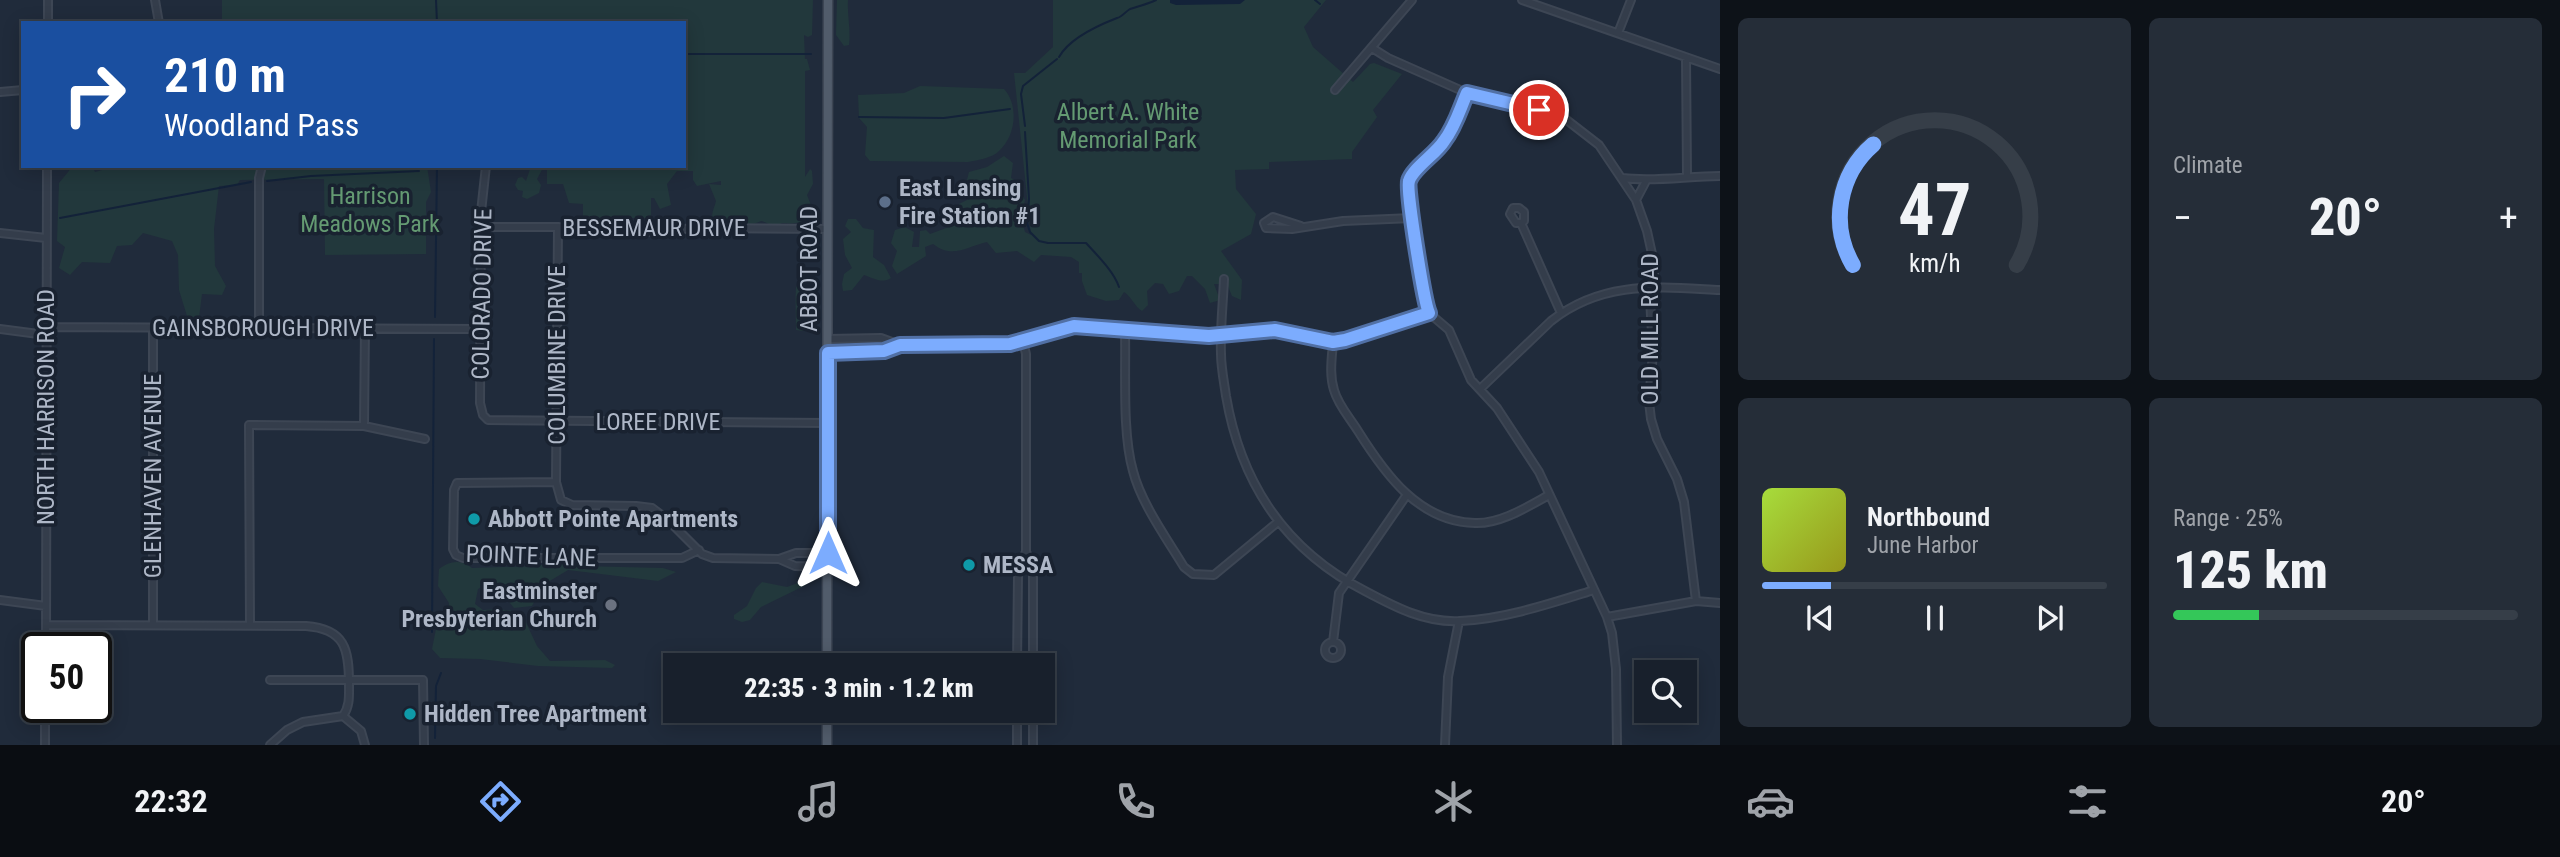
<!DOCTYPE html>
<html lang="en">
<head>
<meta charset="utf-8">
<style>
  body { margin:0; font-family:"Roboto Condensed",sans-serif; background:#252d38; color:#f1f3f6; height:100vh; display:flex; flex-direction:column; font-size:26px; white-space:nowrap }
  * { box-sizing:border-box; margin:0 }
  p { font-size:23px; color:#9fa3a9 }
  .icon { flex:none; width:38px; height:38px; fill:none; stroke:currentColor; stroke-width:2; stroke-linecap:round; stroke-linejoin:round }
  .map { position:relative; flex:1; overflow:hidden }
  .drawer { display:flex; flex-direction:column; gap:18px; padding:18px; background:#0d1218; width:840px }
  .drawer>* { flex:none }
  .hud { position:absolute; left:21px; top:21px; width:665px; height:147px; border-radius:0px; box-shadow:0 4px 18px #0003,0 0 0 2px #363e48; background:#1a4fa0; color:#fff; overflow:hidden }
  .controls { position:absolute; left:1634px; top:660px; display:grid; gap:14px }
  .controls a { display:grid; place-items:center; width:63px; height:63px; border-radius:0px; background:#18202c; box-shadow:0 4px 18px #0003,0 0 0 2px #363e48; font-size:35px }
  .speed { position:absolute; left:21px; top:632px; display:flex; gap:14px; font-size:35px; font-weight:700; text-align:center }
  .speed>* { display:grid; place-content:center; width:91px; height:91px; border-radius:50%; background:#18202c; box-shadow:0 4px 18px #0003,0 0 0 2px #363e48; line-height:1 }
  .speed .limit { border:4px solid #111; border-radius:10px; background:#fff; color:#111 }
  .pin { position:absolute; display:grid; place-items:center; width:60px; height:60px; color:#fff; margin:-30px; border:4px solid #fff; border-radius:50%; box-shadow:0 2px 7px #0007 }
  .me { position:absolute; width:77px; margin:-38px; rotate:0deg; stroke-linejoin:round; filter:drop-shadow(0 0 5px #0008) }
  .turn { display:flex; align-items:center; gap:24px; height:147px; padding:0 28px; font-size:32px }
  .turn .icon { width:91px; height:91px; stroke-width:2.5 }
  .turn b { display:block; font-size:49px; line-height:60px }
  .big { font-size:52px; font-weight:800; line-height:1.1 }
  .drawer .widget { flex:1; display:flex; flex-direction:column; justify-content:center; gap:10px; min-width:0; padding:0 24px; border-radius:10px; background:#252d38 }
  .drawer .dial { align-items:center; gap:0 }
  .dial svg { height:182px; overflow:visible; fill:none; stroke:#363e48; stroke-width:7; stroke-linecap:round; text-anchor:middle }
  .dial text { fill:#f1f3f6; stroke:none }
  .song { display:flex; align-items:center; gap:21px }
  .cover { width:84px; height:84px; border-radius:10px; background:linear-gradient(135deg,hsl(80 70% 55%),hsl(60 70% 35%)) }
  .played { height:7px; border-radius:4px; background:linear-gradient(90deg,#7cacfe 20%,#363e48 20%) }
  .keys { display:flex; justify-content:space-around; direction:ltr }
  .heat { display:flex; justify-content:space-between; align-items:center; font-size:38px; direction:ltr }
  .charge { height:10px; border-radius:5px; background:linear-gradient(90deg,#34c759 25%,#363e48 0) }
  .drawer .tiles { flex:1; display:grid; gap:18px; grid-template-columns:repeat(2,1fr) }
  .trip { position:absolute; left:663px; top:653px; width:392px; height:70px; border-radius:0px; background:#18202c; box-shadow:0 4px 18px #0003,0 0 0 2px #363e48; font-weight:800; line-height:70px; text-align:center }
  .tabs { display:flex; height:112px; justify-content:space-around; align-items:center; background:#0a0d12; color:#9fa3a9 }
  .tabs .icon { width:49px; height:49px }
  .tabs .on { color:#7cacfe }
  .tabs b { font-size:32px; color:#f1f3f6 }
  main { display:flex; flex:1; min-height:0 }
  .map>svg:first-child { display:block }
  .green { fill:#22383c }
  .water { fill:#132239 }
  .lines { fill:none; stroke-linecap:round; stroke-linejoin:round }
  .stream { stroke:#132239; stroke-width:2 }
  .minor-casing { stroke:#3d4654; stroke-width:10 }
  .major-casing { stroke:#3d4654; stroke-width:11 }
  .minor { stroke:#343d4b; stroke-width:6 }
  .major { stroke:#515c6b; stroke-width:8 }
  .route-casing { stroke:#5170a5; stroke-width:18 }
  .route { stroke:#7cacfe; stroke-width:12 }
  .service-dot { fill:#5c6f8a; stroke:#192230; stroke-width:2.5 }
  .culture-dot { fill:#0f9aa8; stroke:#192230; stroke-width:2.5 }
  .worship-dot { fill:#6b7280; stroke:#192230; stroke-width:2.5 }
  .labels { text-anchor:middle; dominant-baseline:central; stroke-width:7; stroke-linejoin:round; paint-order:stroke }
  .park-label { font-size:24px; fill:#649a72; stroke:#192230 }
  .poi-label { font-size:24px; font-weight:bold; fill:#aeb7c7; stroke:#192230; text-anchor:start }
  .street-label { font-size:24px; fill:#aeb7c7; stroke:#192230 }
</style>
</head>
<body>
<main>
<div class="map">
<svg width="1720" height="745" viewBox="0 0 1720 745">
  <rect width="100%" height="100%" fill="#202b3b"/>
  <path class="green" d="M 222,0 L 813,0 L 812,35 L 808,37 L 804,35 L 805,59 L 807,59 L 810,70 L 805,71 L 805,177 L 810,169 L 812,171 L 813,184 L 807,195 L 813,210 C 808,224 795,224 782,223 C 773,230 769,222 761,221 C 745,229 732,218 717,224 C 708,217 714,210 716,201 L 709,184 L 721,185 L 721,181 L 697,186 L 693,180 L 693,171 L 677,171 L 667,184 L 671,205 L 660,209 L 654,198 L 651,198 L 651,218 L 583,218 L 583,204 L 569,203 L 563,184 L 547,184 L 547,166 L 684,166 L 684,23 L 222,23 Z
    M 837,0 L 848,0 C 847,14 851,30 849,45 L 844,46 L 836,35 Z
    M 1053,0 L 1326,0 L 1304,27 L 1313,47 L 1353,82 L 1370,64 L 1374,63 L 1402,74 L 1373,110 L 1377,117 L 1352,152 L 1352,159 L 1269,162 L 1269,169 L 1235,170 L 1236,189 L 1256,214 L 1251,234 L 1221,251 L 1242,280 L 1241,300 L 1232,296 L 1227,284 L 1214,284 L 1220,300 L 1210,303 L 1205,289 L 1192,276 L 1187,276 L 1179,291 L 1169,294 L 1163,284 L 1155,283 L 1147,291 L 1148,305 L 1142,311 C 1134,306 1132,297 1124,292 L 1119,300 L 1106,301 L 1087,295 L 1082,281 L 1082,273 L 1079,273 L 1079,262 L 1071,257 L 1041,255 L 1034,262 L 1017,251 L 996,253 L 987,242 C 966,247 953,259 933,244 L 925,247 L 926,256 L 897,274 L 892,266 L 897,251 L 891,243 L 895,230 L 905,227 L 914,232 L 912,247 L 919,247 L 920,231 L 926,230 L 930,234 L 957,224 L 959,204 L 967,200 L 966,184 L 969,172 L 987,167 L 1004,156 L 1013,163 L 1011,178 L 1023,184 L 1020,191 L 1025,200 L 1021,217 L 1025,232 L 1031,235 L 1014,73 L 1025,73 L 1053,47 Z
    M 920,86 L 1004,89 C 1019,105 1016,136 999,151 C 992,158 978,160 968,162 L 870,161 L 865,155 L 867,127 L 859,118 L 858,95 L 904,93 Z
    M 73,166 L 92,166 L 95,172 L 117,166 L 427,166 L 431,192 L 426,202 L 426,254 L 325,255 L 324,179 L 240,180 L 237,185 L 219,186 L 214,229 L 215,266 L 226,286 L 222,295 L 202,294 L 199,318 L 187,316 L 179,290 L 178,255 L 172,241 L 143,233 L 132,245 L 117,246 L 110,263 L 82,262 L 70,275 L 59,268 L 65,247 L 57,241 L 59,183 Z
    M 531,166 L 544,166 L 537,179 L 541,185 L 539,193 L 527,199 L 522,197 L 523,191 L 518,190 L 515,185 L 518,178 L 522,177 L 526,181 Z
    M 848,219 L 856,219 L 863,228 L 874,230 L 873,257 L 884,265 L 891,278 C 882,284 873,278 864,275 L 852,290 L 843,291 L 842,284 L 844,274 L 852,268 L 845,255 L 843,239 L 851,232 L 845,226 Z
    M 798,285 L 805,285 C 811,295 812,323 803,331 L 796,330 C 796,316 795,302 796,287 Z
    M 555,561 L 568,566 L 578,563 L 581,566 L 663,568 L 676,572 L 658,581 L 568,570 L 543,585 L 532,606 L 514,608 L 502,593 L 487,584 L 478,589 L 475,604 L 483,610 L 498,609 L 521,612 L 537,646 L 550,661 L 605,660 L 615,665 L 612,668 L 538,666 L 480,659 L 440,658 L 432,649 L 437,624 L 448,617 L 449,603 L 438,586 L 439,569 C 450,561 460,559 472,568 L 538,566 Z
    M 803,581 L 807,584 L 804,586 L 761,607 L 750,620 L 742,622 L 734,619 L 734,615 L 747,606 L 756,588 L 762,582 L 787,587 Z"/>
  <path class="water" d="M 1170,0 L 1245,0 L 1240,4 L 1176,5 L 1170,3 Z"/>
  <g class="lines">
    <path class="stream" d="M 436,0 L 437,23
      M 1315,0 L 1320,4
      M 684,54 L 811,54
      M 1059,57 C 1069,39 1099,25 1117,18 C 1122,17 1125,12 1130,9 C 1139,6 1148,4 1156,0
      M 859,117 L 944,118 L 1010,109
      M 1025,126 L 1021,94 L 1023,86 L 1057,59
      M 1025,132 L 1029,199 L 1027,223 L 1030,232 L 1039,241 L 1048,243 L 1086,243 C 1098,256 1114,272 1119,287
      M 267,181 L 311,176 L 419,171
      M 60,218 L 251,182
      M 435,317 L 437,166
      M 432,632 L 434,339
      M 435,738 L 436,686 L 441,673"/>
    <g class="minor-casing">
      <path id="minor" d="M 155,0 L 159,23
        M 1522,0 L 1720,69
        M 48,23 L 48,0
        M 1618,33 L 1631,0
        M 1372,48 L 1388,58 L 1467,93 L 1539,110 L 1568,121 L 1599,145 L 1636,200 L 1647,231 L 1654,263 L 1654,278 L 1650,298 L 1653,352 L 1649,402 L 1651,419 L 1657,439 L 1677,479 L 1684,502 L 1696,601
        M 1686,58 L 1687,176
        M 1335,90 L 1412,0
        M 0,92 L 23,90
        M 1467,93 L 1444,142 L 1413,173 L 1407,187 L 1425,306 L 1429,313 L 1449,330 L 1471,380 L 1497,408 L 1539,472 L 1607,617 L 1612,633 L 1616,669 L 1617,745
        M 486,166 L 481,212 L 480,403 L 483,415 L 488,420 L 828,423
        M 1623,178 C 1654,182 1688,176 1720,176
        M 1636,200 L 1646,181
        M 1521,223 L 1524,221 L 1524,212 L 1519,208 L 1513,208 L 1510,214 L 1516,223 L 1521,223 L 1561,313
        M 1301,226 L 1273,217 L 1264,223 L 1266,228 L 1292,229 L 1343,221 L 1412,218
        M 481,227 L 558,227 L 601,232 L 645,232 L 696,228 L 828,229
        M 558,227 L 556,482 L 561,500 L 572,505 L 636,506 L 652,508 L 668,520 L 702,554 L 713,558 L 779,559 L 796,553 L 828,553
        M 0,233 L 46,238
        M 1224,279 C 1223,304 1220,329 1221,354 C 1221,367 1224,382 1226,396 C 1241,484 1285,550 1365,591 C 1395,607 1425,623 1460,621 C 1505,619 1552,603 1594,590
        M 46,327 L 480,329
        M 153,328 L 153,625
        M 259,328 L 259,178 L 262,166
        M 0,329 L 46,335
        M 1125,330 C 1126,372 1122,433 1133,471 C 1141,503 1167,539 1184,567 L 1193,574 L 1214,575 L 1278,522
        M 828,339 L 881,338 L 900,345 L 1010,343 L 1074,326 L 1209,336 L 1275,330 L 1333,342 L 1345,340 L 1429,313
        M 1023,341 L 1026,354 L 1026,551 L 1033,574 L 1033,665
        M 1333,342 C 1332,357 1329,374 1334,390 C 1338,405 1350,418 1358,431 C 1385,474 1419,522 1475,523 C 1500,524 1527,507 1549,495
        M 828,353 L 884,351 L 900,345
        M 1480,389 L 1551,321 C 1603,280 1658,287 1720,290
        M 364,426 L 365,328
        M 556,482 L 457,483 L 454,490 L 453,549 L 456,555 L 463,558 L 682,558 L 699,550
        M 779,559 L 795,566 L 828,567
        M 0,600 L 46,606
        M 1607,617 L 1696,601 L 1720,603
        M 46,625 L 306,626 C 345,629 349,649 349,684 C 349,696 350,706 343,716
        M 250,625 L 249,425 L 364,426 L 425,439
        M 1333,642 L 1339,593 L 1406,496
        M1325 650a8 8 0 1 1 16 0a8 8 0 1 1-16 0Z
        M 46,648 L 47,166
        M 1017,665 L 1018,575 L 1026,551
        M 270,680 L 423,680 L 424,745
        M 1017,710 L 1017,745
        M 1033,710 L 1033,745
        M 343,716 L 361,731 L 365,745
        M 45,745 L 45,707
        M 270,745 L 287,730 L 303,722 L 343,716
        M 1445,745 L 1448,677 L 1459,621"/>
    </g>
    <g class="major-casing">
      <path id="major" d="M 827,665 L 828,0
        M 827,745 L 827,710"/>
    </g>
    <use href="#minor" class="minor"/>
    <use href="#major" class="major"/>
  </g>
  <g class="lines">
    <g class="route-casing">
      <path id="route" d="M 828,553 L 828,353 L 884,351 L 900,345 L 1010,344 L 1074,326 L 1209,336 L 1275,330 L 1333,342 L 1345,340 L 1429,313 C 1424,302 1406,190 1409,181 C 1413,168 1436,154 1444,141 C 1455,127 1460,109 1467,93 L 1539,110"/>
    </g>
    <use href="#route" class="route"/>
  </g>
  <circle class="service-dot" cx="885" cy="202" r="7"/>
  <g class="culture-dot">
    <circle cx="474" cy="519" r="7"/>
    <circle cx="969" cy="565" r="7"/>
    <circle cx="410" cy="714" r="7"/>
  </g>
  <circle class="worship-dot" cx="611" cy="605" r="7"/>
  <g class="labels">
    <g class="park-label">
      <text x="1128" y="112">Albert A. White<tspan x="1128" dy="28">Memorial Park</tspan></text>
      <text x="370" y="196">Harrison<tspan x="370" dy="28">Meadows Park</tspan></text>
    </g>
    <g class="poi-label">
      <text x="899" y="188">East Lansing<tspan x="899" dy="28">Fire Station #1</tspan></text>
      <text x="488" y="519">Abbott Pointe Apartments</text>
      <text x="983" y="565">MESSA</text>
      <text x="597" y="591" text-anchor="end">Eastminster<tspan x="597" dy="28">Presbyterian Church</tspan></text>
      <text x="424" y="714">Hidden Tree Apartment</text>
    </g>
    <g class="street-label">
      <text x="654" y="228">BESSEMAUR DRIVE</text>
      <text transform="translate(809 269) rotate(-90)">ABBOT ROAD</text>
      <text transform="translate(482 294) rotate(-89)">COLORADO DRIVE</text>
      <text x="263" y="328">GAINSBOROUGH DRIVE</text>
      <text transform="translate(1650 329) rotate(-90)">OLD MILL ROAD</text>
      <text transform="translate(557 355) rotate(-90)">COLUMBINE DRIVE</text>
      <text transform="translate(46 407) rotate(-90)">NORTH HARRISON ROAD</text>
      <text x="658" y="422">LOREE DRIVE</text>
      <text transform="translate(153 476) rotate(-90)">GLENHAVEN AVENUE</text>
      <text transform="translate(531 556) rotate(2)">POINTE LANE</text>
    </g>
  </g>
</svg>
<div class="controls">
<a><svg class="icon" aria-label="search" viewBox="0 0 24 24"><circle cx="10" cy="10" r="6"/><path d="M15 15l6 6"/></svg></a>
</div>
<div class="speed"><div class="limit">50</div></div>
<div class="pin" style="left:1539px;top:110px;background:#d93025"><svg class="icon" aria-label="arrive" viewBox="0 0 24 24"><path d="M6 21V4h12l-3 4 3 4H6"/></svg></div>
<svg class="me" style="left:828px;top:553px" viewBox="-20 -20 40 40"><path d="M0-17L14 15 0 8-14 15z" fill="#7cacfe" stroke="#fff" stroke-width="4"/></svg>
<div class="trip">22:35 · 3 min · 1.2 km</div>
<div class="hud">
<div class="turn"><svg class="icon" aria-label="right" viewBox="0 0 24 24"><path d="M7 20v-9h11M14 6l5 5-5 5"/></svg><div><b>210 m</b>Woodland Pass</div></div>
</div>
</div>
<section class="drawer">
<div class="tiles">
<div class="widget dial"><svg viewBox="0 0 100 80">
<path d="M14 69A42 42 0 1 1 86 69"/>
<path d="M14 69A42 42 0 0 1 23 16" stroke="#7cacfe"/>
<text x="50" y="56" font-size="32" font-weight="700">47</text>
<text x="50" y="72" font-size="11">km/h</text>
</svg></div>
<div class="widget"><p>Climate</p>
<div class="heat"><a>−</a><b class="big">20°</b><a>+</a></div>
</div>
<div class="widget">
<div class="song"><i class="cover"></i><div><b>Northbound</b><p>June Harbor</p></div></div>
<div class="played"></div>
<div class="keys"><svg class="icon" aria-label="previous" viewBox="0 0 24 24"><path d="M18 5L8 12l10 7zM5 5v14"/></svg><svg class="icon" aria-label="pause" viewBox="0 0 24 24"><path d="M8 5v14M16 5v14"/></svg><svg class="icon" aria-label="next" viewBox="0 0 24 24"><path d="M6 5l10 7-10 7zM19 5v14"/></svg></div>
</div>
<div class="widget"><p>Range · 25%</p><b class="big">125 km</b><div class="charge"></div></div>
</div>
</section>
</main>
<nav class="tabs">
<b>22:32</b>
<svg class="icon on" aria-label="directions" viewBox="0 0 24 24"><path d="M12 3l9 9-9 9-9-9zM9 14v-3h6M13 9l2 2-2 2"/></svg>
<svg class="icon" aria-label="music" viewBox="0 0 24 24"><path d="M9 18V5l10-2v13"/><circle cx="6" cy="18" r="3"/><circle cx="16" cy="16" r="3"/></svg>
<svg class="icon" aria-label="phone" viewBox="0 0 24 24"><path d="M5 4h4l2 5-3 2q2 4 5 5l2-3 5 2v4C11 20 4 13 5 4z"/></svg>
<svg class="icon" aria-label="climate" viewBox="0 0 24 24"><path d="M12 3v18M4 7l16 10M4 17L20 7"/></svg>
<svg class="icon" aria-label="car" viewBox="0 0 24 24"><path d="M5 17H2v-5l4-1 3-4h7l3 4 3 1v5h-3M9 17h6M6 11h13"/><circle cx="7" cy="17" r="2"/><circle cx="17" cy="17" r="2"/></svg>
<svg class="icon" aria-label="filters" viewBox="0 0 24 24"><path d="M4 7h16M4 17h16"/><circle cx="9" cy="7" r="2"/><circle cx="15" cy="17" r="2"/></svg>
<b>20°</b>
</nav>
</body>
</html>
